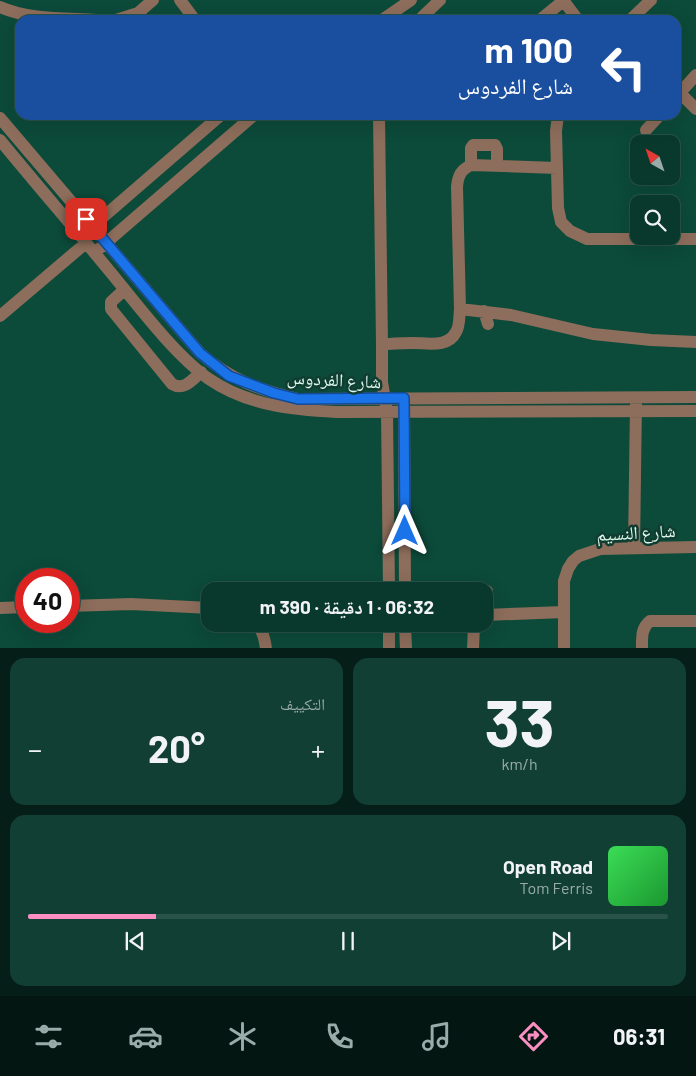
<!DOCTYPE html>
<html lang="ar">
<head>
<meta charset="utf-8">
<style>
  body { margin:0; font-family:Barlow,"Noto Naskh Arabic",sans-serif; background:#123f34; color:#f1f3f6; direction:rtl; height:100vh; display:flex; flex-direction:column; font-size:19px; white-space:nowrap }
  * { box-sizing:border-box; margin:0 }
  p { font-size:16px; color:#99aca9 }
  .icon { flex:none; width:28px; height:28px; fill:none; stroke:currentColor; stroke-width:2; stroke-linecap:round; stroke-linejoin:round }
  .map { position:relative; height:648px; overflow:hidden; direction:ltr }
  .details { display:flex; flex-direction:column; gap:10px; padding:10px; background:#051f18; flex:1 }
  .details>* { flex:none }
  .guide { position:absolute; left:15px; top:15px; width:666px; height:105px; border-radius:15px; box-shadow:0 5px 20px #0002,0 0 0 1px #295248; direction:rtl; background:#1a4fa0; color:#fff; overflow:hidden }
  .needle { width:32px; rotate:320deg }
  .buttons { position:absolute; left:630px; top:135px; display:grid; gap:10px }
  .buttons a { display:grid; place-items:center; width:50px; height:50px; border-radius:10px; background:#09382c; box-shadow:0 5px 20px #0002,0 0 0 1px #295248; font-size:25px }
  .speed { position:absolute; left:15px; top:568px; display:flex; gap:10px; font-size:25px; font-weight:700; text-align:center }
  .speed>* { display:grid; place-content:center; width:65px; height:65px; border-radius:50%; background:#09382c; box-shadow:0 5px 20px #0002,0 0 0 1px #295248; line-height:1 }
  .speed .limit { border:8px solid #d22; background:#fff; color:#111 }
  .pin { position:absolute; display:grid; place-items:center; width:42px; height:42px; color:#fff; margin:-21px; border-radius:10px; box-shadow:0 2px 8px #0006 }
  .me { position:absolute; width:55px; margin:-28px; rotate:0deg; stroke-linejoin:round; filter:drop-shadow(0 0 4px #0008) }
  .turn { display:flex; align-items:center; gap:18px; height:105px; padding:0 25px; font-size:22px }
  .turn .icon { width:65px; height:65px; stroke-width:2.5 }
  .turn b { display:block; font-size:35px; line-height:42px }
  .big { font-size:38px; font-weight:700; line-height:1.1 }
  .details .card { flex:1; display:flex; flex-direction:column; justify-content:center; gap:8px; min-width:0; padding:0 18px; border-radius:15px; background:#123f34 }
  .details .dial { align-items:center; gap:0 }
  .dial b { font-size:65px; line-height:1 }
  .song { display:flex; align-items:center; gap:15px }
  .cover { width:60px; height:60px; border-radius:8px; background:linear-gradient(135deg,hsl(130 70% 55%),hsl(130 70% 35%)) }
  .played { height:5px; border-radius:2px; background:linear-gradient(90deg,#fc8fc2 20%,#295248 20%) }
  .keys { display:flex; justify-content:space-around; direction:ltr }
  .heat { display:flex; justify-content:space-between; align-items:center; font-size:28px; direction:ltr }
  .details .tiles { flex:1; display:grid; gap:10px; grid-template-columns:1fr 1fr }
  .card:last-child { grid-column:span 2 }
  .trip { position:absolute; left:201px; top:582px; width:292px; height:50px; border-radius:15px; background:#09382c; box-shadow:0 5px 20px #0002,0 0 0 1px #295248; font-weight:700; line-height:50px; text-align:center; direction:rtl }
  .menu { display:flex; height:80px; justify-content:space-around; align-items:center; background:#041612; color:#99aca9 }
  .menu .icon { width:35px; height:35px }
  .menu .current { color:#fc8fc2 }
  .menu b { font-size:22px; color:#f1f3f6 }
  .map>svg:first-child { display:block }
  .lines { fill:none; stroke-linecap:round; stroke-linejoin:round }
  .minor { stroke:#8d6d5b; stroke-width:12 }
  .route-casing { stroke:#114b97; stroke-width:12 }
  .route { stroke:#1a73e8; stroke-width:9 }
  .labels { text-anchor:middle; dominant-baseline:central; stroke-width:5; stroke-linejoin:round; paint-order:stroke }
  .street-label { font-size:18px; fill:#dcf8ee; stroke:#113d31 }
</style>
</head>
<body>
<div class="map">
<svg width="696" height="649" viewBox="0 0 696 649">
  <rect width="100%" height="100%" fill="#0c4a3a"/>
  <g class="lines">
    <path class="minor" d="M 180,0 L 195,20
      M 563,0 L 578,20
      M 0,7 C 29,20 65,18 97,20
      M 116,20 L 138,13 L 153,0
      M 382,20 L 411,0
      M 419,20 L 440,0
      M 540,20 L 563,1
      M 630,20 L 651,0
      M 680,93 L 696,109
      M 676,97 L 696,75
      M 379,115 L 382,345 L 382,382 L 387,412 L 389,591
      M 558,115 L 556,131 L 558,208 L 561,222 L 570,231 L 587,239 L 696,239
      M 0,118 L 200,353 C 231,380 259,390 298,399 L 696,397
      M 646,130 L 660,115
      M 0,140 C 37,185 75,229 112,274 C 139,307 175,355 209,379 C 247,405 292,410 336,412 L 696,411
      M 471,165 L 471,148 L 473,145 L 495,145 L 497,149 L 497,165
      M 87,231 L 221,115
      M 100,248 L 254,115
      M 124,290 L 111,302 L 111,309 L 172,384 C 184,391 192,380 201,372
      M 460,309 L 511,315 L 593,334 L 651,340 L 696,342
      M 484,311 L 488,324
      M 0,316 L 86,243
      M 382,345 C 392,343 402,343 413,343 C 428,343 448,348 456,332 C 460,326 459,317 460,309 L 457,187 C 458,175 461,170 471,165 L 557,168
      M 404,404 L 405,591
      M 634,548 L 636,403
      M 69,606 L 131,604 L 210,608
      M 0,608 L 26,607
      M 487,614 L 487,591
      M 485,615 L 564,612
      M 256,624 C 262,629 265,640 266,649
      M 389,624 L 389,649
      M 405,624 L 406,649
      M 473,649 L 474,624
      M 564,649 L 564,581 L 568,569 L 573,561 L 579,556 L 600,549 L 696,547
      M 642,649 C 642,638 641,628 650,621 L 696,621"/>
  </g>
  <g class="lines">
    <g class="route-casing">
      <path id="route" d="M 86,219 L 200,353 L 229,376 L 274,393 L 298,399 L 404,398 L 405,531"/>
    </g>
    <use href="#route" class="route"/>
  </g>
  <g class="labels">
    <g class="street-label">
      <text transform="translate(334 379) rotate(3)">شارع الفردوس</text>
      <text transform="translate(636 532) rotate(-3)">شارع النسيم</text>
    </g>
  </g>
</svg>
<div class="buttons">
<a><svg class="needle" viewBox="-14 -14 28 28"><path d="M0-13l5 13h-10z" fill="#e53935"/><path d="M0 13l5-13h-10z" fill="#99aca9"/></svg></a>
<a><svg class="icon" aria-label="search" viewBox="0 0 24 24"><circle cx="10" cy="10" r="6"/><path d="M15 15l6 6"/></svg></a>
</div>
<div class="speed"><div class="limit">40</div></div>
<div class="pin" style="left:86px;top:219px;background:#d93025"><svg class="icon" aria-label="arrive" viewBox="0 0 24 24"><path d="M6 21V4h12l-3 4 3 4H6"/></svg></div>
<svg class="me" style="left:405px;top:531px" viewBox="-20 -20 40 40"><path d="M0-17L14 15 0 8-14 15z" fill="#1a73e8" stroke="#fff" stroke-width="4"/></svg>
<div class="trip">06:32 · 1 دقيقة · 390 m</div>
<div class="guide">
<div class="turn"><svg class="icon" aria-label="left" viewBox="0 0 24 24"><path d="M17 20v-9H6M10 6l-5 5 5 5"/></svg><div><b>100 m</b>شارع الفردوس</div></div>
</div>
</div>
<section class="details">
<div class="tiles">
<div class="card dial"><b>33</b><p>km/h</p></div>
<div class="card"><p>التكييف</p>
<div class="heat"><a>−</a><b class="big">20°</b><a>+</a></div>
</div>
<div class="card">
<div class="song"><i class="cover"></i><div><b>Open Road</b><p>Tom Ferris</p></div></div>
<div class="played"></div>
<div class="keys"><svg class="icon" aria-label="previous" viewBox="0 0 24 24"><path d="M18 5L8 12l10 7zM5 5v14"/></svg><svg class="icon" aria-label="pause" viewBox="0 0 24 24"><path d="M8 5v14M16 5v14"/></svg><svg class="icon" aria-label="next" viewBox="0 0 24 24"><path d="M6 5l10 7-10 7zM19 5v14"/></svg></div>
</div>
</div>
</section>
<nav class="menu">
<b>06:31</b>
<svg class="icon current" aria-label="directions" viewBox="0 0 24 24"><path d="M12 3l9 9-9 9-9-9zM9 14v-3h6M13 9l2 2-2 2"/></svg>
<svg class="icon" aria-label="music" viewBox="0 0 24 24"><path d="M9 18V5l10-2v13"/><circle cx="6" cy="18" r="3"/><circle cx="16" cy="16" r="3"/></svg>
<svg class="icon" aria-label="phone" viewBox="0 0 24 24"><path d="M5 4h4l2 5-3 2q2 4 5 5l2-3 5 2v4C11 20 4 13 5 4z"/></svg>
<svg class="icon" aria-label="climate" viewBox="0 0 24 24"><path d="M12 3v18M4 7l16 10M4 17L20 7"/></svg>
<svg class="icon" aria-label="car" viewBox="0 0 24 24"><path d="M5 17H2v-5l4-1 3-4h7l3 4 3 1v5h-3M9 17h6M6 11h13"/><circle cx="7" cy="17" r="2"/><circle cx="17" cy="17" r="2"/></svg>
<svg class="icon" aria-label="filters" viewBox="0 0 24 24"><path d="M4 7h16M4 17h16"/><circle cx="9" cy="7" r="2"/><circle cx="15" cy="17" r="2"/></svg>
</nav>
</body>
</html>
